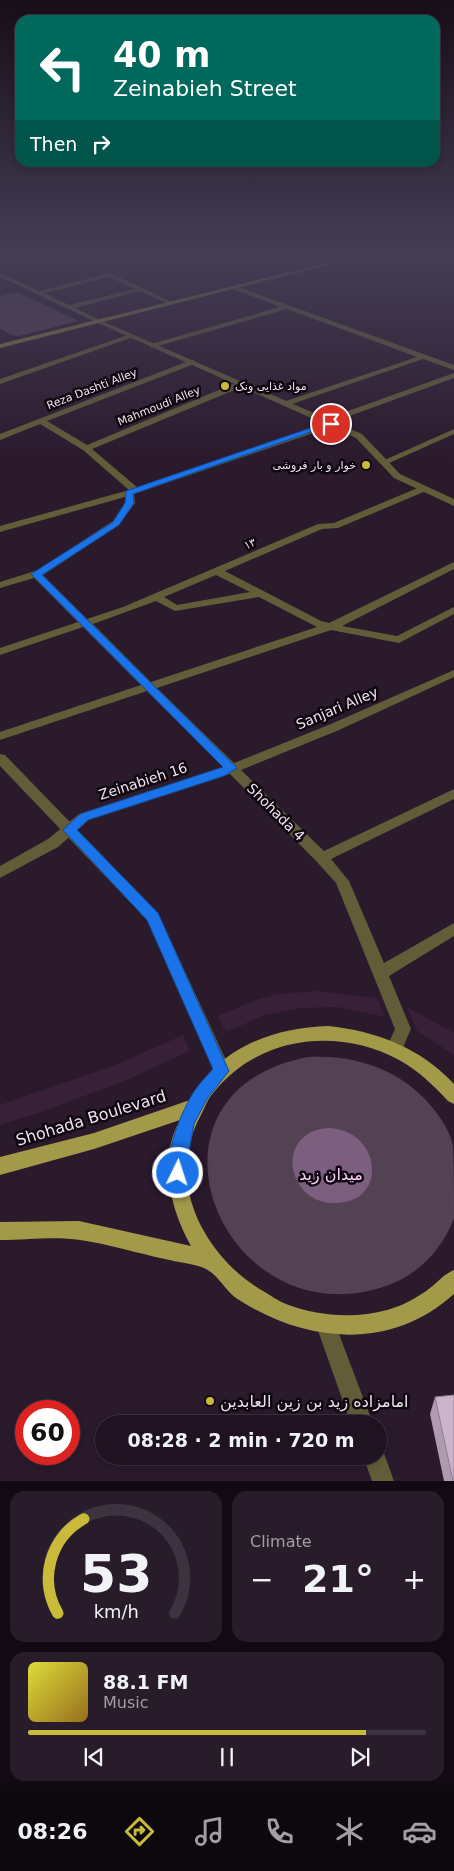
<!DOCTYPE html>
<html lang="en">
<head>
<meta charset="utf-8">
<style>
  body { margin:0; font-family:"DejaVu Sans",Cairo,sans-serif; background:#281c2a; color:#f1f3f6; height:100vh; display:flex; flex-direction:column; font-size:19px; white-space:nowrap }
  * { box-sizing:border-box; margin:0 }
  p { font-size:16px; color:#a29ea5 }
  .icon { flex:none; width:28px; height:28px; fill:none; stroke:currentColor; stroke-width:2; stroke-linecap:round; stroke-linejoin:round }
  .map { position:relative; height:1481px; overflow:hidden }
  .side { display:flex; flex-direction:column; gap:10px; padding:10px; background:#120a12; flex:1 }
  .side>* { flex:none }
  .hud { position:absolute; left:15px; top:15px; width:425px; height:152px; border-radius:15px; box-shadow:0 2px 8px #0003,0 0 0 1px #3d323f; background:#00695c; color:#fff; overflow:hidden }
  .speed { position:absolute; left:15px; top:1400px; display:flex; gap:10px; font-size:25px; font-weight:700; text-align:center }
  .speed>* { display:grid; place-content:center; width:65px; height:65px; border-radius:50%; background:#201321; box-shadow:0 2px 8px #0003,0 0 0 1px #3d323f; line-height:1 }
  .speed .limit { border:8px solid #d22; background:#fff; color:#111 }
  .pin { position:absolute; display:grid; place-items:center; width:42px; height:42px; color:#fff; margin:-21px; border:2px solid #fff; border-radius:50%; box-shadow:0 1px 5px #0007 }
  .me { position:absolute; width:55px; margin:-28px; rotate:4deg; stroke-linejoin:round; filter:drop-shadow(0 0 4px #0008) }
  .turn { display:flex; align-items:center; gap:18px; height:105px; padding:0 15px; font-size:22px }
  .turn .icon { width:65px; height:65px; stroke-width:2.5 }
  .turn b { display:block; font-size:35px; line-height:42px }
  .then { display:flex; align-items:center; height:48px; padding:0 15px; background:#0003; gap:10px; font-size:19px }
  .big { font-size:38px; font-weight:700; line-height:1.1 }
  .side .card { flex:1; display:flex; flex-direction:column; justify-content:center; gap:8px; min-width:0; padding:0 18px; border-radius:15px; background:#281c2a }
  .side .dial { align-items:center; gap:0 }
  .dial svg { height:130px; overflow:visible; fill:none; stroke:#3d323f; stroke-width:7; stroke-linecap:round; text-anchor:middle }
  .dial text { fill:#f1f3f6; stroke:none }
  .song { display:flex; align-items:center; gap:15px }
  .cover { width:60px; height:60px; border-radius:8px; background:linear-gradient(135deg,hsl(60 70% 55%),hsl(40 70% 35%)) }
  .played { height:5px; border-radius:2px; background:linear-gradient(90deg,#c9ba3a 85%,#3d323f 85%) }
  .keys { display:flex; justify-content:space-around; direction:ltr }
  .heat { display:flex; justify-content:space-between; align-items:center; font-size:28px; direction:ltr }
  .side .tiles { flex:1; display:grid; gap:10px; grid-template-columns:1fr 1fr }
  .card:last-child { grid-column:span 2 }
  .trip { position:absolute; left:95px; top:1415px; width:292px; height:50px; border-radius:25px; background:#201321; box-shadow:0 2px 8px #0003,0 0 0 1px #3d323f; font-weight:700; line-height:50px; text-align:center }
  .dock { display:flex; height:80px; justify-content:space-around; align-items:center; background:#0d080d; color:#a29ea5 }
  .dock .icon { width:35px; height:35px }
  .dock .selected { color:#c9ba3a }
  .dock b { font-size:22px; color:#f1f3f6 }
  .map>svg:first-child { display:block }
  .built { fill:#372038 }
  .green { fill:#534154 }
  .water { fill:#7c5e7e }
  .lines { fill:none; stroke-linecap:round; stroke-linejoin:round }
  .minor { fill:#625d38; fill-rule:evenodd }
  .tertiary { fill:#625d38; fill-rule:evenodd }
  .secondary { fill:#877f42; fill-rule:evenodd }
  .primary { fill:#a39a49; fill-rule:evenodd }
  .wall { fill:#af9aaf }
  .building { fill:#cbb3cc; stroke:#8e7d8f }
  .route { fill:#1a73e8; stroke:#114b97 }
  .poi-dot { fill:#c9ba3a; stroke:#0f070f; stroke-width:2 }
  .labels { text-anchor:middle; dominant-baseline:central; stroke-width:5; stroke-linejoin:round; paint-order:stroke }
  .far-poi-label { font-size:11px; fill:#eee2ef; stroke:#0f070f; text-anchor:start }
  .far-street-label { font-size:11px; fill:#eee2ef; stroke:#0f070f }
  .street-label { font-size:14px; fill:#eee2ef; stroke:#0f070f }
  .near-street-label { font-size:16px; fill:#eee2ef; stroke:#0f070f }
  .near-park-label { font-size:16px; fill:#f9cffa; stroke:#0f070f }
  .near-poi-label { font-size:16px; fill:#eee2ef; stroke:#0f070f; text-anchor:start }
</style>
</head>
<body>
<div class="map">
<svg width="454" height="1481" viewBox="0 0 454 1481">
  <rect width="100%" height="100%" fill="#2b192c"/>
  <path class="built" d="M 317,991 L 377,998 L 385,1017 L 337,1007 L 301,1008 L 265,1015 L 226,1032 L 218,1016 L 258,999 L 278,994 Z
    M 407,1007 L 454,1033 L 454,1055 L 417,1031 Z
    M 183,1035 L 190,1051 L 122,1082 L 41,1112 L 0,1125 L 0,1105 L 115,1065 Z"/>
  <path class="green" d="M 17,292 L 79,321 L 19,336 L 11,335 L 0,328 L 0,296 Z
    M 308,1057 C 357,1054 406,1071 436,1112 C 443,1122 451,1134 453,1146 C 454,1166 454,1197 454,1218 C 442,1251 416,1277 383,1287 C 220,1339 123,1092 308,1057 Z"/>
  <path class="water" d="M 328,1128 C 380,1129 390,1201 337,1203 C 287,1206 273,1132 328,1128 Z"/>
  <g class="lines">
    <path class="minor" d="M 22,255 L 32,255 L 0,263 L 0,259 Z
      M 0,273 L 39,291 L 110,273 L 176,304 L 171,305 L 140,291 L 75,308 L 102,321 L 102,323 L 100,324 L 0,277 ZM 109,277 L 135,289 L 69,305 L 44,293 Z
      M 235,286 L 454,365 L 454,370 L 423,359 L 286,406 L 283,406 L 283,402 L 417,357 L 287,309 L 151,348 L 151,344 L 280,307 L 233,289 Z
      M 131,334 L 133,335 L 133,337 L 0,384 L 0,379 Z
      M 191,360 L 194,360 L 194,364 L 47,421 L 87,445 L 238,382 L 244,382 L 244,386 L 92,449 L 138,488 L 324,424 L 323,420 L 454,373 L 454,378 L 333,422 L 334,426 L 134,494 L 135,503 L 119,525 L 43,575 L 87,619 L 123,607 L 318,524 L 334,523 L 420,487 L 426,487 L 426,491 L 338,528 L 322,529 L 225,571 L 321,621 L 329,623 L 454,562 L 454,569 L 342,626 L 397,636 L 454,607 L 454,614 L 399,643 L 331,630 L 157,688 L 234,763 L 331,724 L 454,670 L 454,677 L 339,730 L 241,770 L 324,851 L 454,789 L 454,799 L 331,859 L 349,881 L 384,963 L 454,923 L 454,936 L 389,976 L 411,1029 L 400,1054 L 394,1056 L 388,1054 L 386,1049 L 395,1029 L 336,883 L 317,862 L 230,774 L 89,820 L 58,847 L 0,878 L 0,866 L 48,839 L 79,814 L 223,767 L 147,691 L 0,740 L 0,732 L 141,685 L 83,627 L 0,655 L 0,648 L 78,622 L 34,578 L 0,588 L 0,582 L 38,570 L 113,521 L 125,503 L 125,497 L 0,532 L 0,526 L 129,490 L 83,450 L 40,424 L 0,440 L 0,434 ZM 216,575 L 250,592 L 177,605 L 164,597 ZM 259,597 L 317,627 L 151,682 L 93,624 L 156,601 L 175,611 Z
      M 454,429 L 454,434 L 387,464 L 380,462 Z"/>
    <path class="tertiary" d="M 98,321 L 102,321 L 362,434 L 400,474 L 454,499 L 454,506 L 394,478 L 356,438 L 98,323 Z
      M 0,754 L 5,755 L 158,913 L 231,1071 L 228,1076 L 222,1078 L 216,1076 L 147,920 L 0,766 Z
      M 326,1315 L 333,1318 L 373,1424 L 351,1424 L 316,1325 L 319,1318 Z
      M 379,1447 L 382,1448 L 394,1481 L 372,1481 L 363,1456 L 379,1456 Z"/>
    <path class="secondary" d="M 358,255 L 367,255 L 0,348 L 0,344 Z"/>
    <path class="primary" d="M 328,1026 C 376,1031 421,1048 454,1084 L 454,1104 L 448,1101 C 433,1085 418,1070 399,1060 C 338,1027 259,1036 214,1092 C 208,1098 205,1107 201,1115 C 180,1153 183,1196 205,1233 C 219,1257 239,1277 263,1291 C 270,1295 278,1301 286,1304 C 316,1316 355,1319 387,1310 C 402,1306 417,1298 430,1288 C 438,1282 444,1274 454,1270 L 454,1294 C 390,1352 304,1343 236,1298 C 225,1290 218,1275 206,1269 C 197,1264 176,1262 165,1259 C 137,1253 108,1244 80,1240 C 56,1236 25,1240 0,1240 L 0,1222 L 79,1221 L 191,1246 C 170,1209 158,1159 180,1120 L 94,1149 L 0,1175 L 0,1157 L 94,1133 L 190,1100 C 219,1048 271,1028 328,1026 Z"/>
  </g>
  <path class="wall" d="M 435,1397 L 454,1481 L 444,1481 L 430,1414 Z"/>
  <path class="building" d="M 454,1395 L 454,1481 L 453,1481 L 435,1397 Z"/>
  <linearGradient id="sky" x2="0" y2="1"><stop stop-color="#180e18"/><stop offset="0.55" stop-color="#443e56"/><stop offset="1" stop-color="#443e56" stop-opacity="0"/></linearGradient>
  <rect width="454" height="462" fill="url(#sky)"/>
  <path class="route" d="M 328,422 L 334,424 L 133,494 L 134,503 L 119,525 L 42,575 L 237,768 L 224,776 L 88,820 L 77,830 L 158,913 L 229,1071 L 207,1099 L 194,1124 L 184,1179 L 178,1181 L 172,1179 C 162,1156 182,1110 195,1090 C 200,1083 207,1076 213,1069 L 147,920 L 63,830 L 80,814 L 223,767 L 31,574 L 113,522 L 125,503 L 126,491 Z"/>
  <g class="poi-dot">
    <circle cx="225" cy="386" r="5"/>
    <circle cx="366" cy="465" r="5"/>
    <circle cx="210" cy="1401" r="5"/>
  </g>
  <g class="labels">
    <g class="far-poi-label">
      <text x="235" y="386">مواد غذایی ونک</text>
      <text x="356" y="465" text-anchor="end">خوار و بار فروشی</text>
    </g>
    <g class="far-street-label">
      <text transform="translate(92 389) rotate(-21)">Reza Dashti Alley</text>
      <text transform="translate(159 406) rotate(-22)">Mahmoudi Alley</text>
      <text transform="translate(250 544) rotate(-23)">۱۳</text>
    </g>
    <g class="street-label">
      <text transform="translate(337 708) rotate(-23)">Sanjari Alley</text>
      <text transform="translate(143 781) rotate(-18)">Zeinabieh 16</text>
      <text transform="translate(276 812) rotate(45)">Shohada 4</text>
    </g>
    <g class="near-street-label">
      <text transform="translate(91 1118) rotate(-17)">Shohada Boulevard</text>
    </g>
    <g class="near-park-label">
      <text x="331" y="1174">میدان زید</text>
    </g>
    <g class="near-poi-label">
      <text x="220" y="1401">امامزاده زید بن زین العابدین</text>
    </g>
  </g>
</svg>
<div class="speed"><div class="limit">60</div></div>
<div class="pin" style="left:331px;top:424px;background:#d93025"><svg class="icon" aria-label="arrive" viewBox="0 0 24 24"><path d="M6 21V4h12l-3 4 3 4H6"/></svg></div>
<svg class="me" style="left:178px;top:1173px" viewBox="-20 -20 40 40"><circle r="17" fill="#1a73e8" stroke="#fff" stroke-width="3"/><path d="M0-11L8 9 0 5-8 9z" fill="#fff"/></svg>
<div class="trip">08:28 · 2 min · 720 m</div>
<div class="hud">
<div class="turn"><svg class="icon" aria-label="left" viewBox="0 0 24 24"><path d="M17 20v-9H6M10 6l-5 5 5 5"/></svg><div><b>40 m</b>Zeinabieh Street</div></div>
<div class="then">Then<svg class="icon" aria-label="right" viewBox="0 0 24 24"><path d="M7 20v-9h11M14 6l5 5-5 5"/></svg></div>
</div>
</div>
<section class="side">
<div class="tiles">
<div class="card dial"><svg viewBox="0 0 100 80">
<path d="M14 69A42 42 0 1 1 86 69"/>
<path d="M14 69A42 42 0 0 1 30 11" stroke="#c9ba3a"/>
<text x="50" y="56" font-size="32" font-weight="700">53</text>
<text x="50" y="72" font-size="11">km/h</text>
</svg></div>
<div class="card"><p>Climate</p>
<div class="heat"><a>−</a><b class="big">21°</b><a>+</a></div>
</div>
<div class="card">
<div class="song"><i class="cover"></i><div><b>88.1 FM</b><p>Music</p></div></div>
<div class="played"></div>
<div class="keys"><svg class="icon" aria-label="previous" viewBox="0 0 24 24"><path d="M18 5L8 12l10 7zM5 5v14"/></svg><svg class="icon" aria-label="pause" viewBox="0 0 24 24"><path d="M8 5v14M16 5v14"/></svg><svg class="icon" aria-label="next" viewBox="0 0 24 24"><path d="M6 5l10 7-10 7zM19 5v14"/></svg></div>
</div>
</div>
</section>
<nav class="dock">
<b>08:26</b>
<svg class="icon selected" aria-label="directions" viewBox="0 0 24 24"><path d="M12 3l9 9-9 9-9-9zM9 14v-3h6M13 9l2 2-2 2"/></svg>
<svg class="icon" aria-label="music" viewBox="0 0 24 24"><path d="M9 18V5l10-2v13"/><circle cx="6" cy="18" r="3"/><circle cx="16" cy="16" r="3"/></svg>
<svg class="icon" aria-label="phone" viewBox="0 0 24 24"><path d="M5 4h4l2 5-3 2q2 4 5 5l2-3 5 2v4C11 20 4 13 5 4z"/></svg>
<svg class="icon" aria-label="climate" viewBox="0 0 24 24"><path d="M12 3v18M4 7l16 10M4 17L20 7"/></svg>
<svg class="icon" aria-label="car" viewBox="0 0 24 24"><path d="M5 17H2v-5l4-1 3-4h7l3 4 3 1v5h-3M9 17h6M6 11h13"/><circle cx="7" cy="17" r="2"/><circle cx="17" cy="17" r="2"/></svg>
</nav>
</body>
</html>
